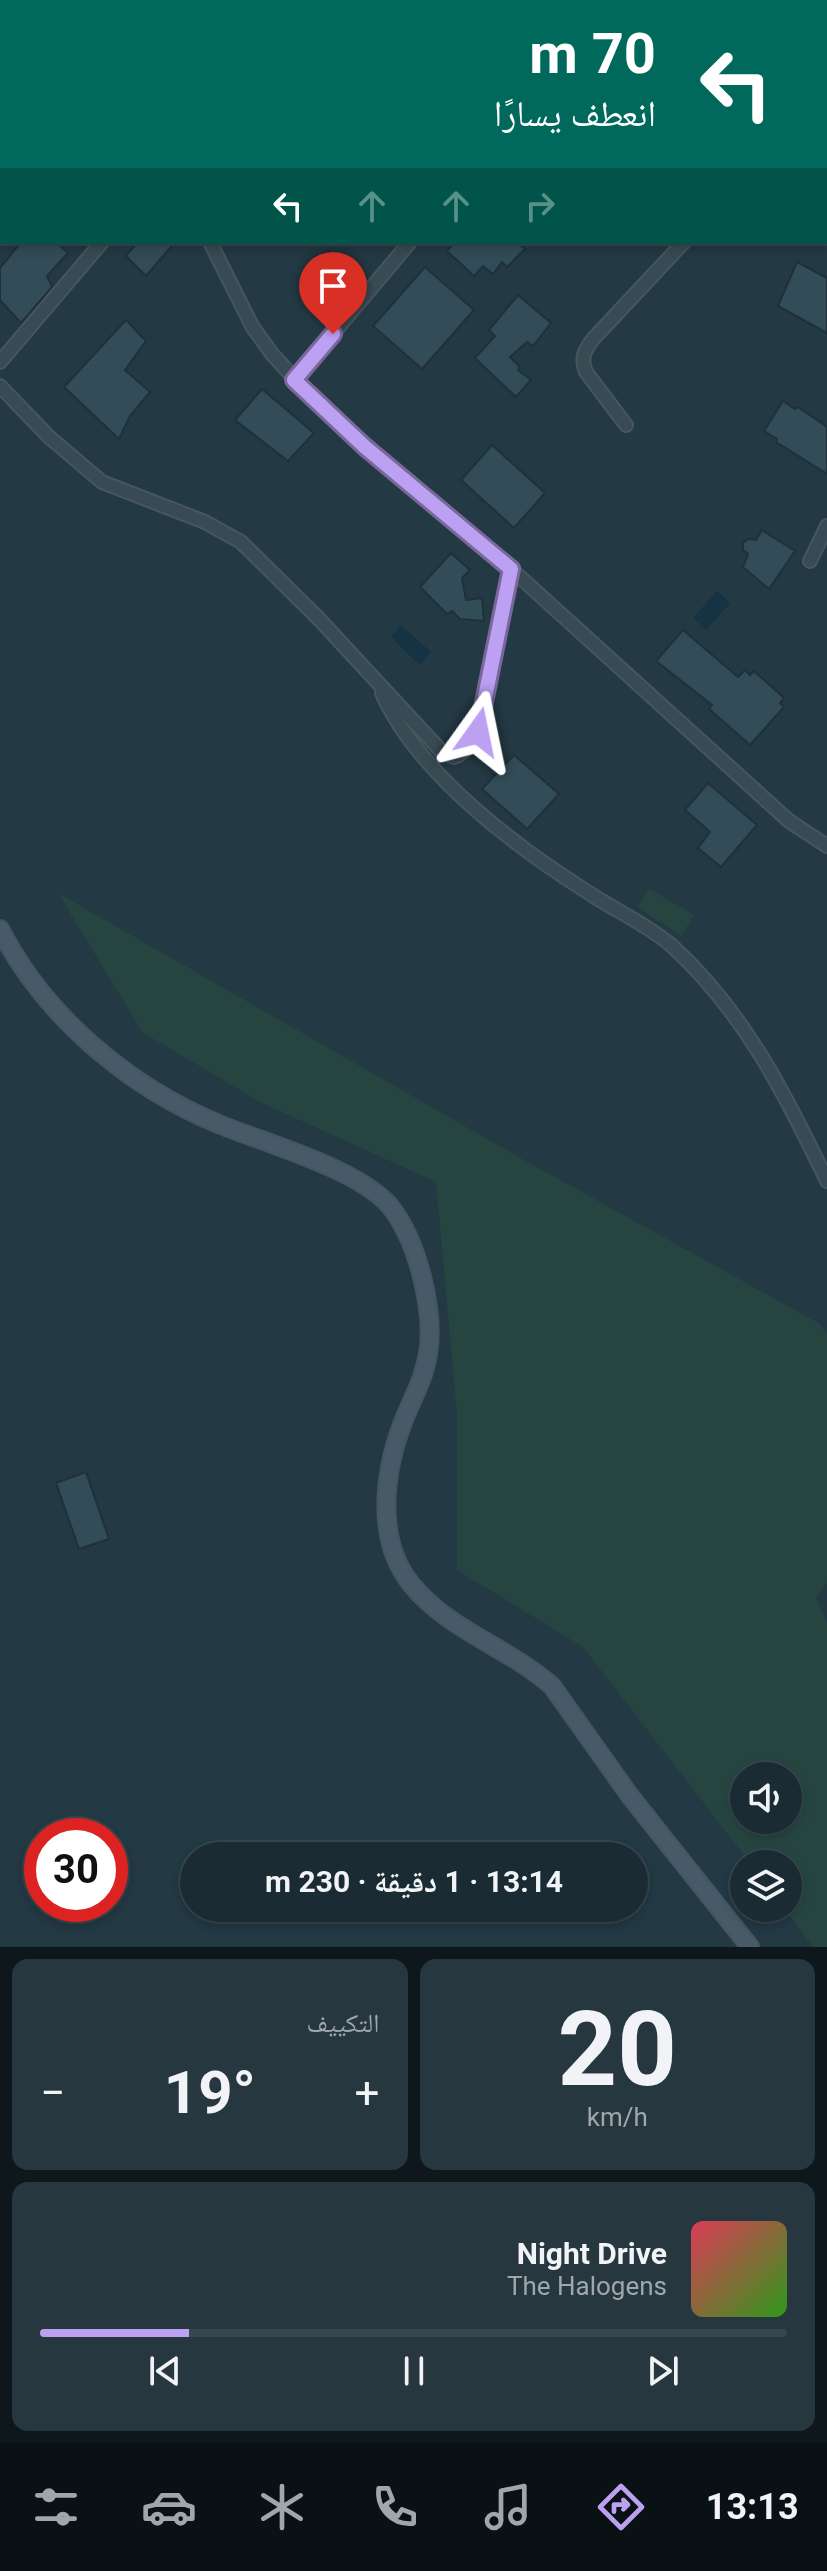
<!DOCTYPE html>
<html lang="ar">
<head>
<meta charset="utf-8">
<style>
  body { margin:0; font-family:Roboto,"Noto Naskh Arabic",sans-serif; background:#27373f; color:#f1f3f6; direction:rtl; height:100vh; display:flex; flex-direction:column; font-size:30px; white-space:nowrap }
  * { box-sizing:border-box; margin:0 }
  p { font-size:26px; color:#9fa7ac }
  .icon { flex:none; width:44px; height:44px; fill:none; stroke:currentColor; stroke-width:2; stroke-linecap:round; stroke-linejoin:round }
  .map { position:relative; height:1947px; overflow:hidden; direction:ltr }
  .side { display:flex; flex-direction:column; gap:12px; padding:12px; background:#0e181c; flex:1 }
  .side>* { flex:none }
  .hud { position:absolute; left:0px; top:0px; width:828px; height:244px; box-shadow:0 4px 12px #0003,0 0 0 2px #38474e; direction:rtl; background:#00695c; color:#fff; overflow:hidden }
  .tools { position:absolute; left:730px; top:1762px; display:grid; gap:16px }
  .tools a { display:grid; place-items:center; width:72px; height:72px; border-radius:50%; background:#1a2b33; box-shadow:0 4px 12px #0003,0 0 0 2px #38474e; font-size:40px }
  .speed { position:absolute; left:24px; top:1818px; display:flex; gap:16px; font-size:40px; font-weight:700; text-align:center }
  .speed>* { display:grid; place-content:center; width:104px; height:104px; border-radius:50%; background:#1a2b33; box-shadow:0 4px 12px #0003,0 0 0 2px #38474e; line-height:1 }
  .speed .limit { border:12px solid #d22; background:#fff; color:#111 }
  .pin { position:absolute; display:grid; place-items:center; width:68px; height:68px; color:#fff; margin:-82px -34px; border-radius:50% 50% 50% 0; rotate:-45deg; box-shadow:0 0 8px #0007 }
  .pin .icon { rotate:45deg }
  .me { position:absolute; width:88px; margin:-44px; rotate:12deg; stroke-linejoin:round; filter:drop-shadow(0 0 6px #0008) }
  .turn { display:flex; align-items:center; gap:28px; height:168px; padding:0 40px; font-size:36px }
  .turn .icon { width:104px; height:104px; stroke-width:2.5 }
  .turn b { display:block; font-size:56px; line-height:68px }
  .lanes { display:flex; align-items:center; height:76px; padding:0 40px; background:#0003; justify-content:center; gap:40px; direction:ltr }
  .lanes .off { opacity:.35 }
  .big { font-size:60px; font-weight:700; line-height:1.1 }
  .side .widget { flex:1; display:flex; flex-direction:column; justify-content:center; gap:12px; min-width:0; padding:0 28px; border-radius:16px; background:#27373f }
  .side .dial { align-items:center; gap:0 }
  .dial b { font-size:104px; line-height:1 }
  .song { display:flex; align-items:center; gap:24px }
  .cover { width:96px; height:96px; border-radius:12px; background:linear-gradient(135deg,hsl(350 70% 55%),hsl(110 70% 35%)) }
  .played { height:8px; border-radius:4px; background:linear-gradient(90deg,#bca0f2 20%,#38474e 20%) }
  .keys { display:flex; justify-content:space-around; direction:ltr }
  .heat { display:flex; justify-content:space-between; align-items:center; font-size:44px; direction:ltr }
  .side .tiles { flex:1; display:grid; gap:12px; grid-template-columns:1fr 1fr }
  .widget:last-child { grid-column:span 2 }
  .trip { position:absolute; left:180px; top:1842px; width:468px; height:80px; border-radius:40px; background:#1a2b33; box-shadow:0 4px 12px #0003,0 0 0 2px #38474e; font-weight:700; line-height:80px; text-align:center; direction:rtl }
  .tab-bar { display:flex; height:128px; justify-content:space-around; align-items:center; background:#0a1114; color:#9fa7ac }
  .tab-bar .icon { width:56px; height:56px }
  .tab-bar .current { color:#bca0f2 }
  .tab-bar b { font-size:36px; color:#f1f3f6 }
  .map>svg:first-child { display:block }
  .green { fill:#264541; fill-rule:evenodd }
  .water { fill:#153343 }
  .building { fill:#324c58; stroke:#1f313a; stroke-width:2 }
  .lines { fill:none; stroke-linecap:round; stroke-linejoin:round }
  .street-casing { stroke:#45565f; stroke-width:16 }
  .secondary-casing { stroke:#45565f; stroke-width:20 }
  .street { stroke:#384a53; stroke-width:12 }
  .secondary { stroke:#465a67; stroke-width:16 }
  .route-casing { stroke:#7a689d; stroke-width:20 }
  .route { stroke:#bca0f2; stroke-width:14 }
</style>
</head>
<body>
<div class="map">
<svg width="827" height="1947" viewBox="0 0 827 1947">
  <rect width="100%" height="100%" fill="#233944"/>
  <path class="green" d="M 650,889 L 694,915 L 681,936 L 637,907 Z
    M 58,893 L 517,1156 L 820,1324 L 827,1334 L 827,1583 L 816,1597 L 827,1623 L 827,1947 L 813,1947 L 784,1908 L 788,1908 L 788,1864 L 751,1864 L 583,1647 L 457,1570 L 457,1414 L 436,1182 L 262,1103 L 142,1032 ZM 744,1776 L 788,1776 L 788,1820 L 744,1820 Z"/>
  <path class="water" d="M 717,591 L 730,603 L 706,630 L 693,618 Z
    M 401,625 L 431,652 L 420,665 L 391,637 Z"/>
  <path class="building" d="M 21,242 L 56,242 L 68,253 L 47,276 L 52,287 L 21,323 L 0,300 L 0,268 Z
    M 138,242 L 175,242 L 146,276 L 126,256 Z
    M 455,242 L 517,242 L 525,249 L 507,267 L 502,262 L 493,274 L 483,266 L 474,276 L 447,251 Z
    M 797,262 L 827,278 L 827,333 L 778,306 Z
    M 425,267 L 474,310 L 422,369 L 373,326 Z
    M 518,295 L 551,323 L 533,346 L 527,342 L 510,357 L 520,367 L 518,370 L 531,380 L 516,397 L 475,358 L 495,336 L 489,330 Z
    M 126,320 L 146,341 L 125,370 L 150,392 L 130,416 L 119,439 L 64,387 Z
    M 262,389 L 314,433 L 288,461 L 235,420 Z
    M 783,401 L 795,409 L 798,407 L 827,427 L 827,474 L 776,442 L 777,439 L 764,431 Z
    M 492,445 L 545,493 L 514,528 L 461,480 Z
    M 762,530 L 795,551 L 769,589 L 743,567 L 748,554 L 743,550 L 743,543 L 748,539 L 756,540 Z
    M 451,553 L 470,570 L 462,578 L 466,600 L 482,598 L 484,621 L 460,619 L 452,611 L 447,614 L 420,587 Z
    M 683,630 L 738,677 L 745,670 L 750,675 L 754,671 L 784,698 L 780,703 L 784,707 L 750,745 L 709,709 L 712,705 L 656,661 Z
    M 514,755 L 559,794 L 527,829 L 482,789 Z
    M 708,783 L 757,825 L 721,867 L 698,848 L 710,832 L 685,810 Z
    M 86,1472 L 109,1539 L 79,1549 L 56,1483 Z"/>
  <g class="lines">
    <g class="street-casing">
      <path id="street" d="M 750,0 L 755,2
        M 202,2 L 203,0
        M 623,2 L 625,0
        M 826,31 L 827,31
        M 826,232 L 827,233
        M 210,242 L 252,326 L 272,354 L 317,403 L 511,569 L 789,821 L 827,846
        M 0,362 L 102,242
        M 294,380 L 410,242
        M 0,386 L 49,437 L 102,482 L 205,522 L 241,542 L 319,619 L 443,753 L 454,757 L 459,755 L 472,744 L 478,732 L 511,569
        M 626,425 L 586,372 C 580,358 585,349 594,338 L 684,242
        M 810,561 L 827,526
        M 382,693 C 417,773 516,847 589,893 C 616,911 646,924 671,945 C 743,1010 786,1095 827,1181"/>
    </g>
    <g class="secondary-casing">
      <path id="secondary" d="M 0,929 C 45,1017 130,1088 221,1125 C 268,1144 365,1171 393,1210 C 418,1244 435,1312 428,1354 C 424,1379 412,1399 403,1422 C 384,1472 375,1539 411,1584 C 449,1631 508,1647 552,1686 L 630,1796 L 750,1947"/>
    </g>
    <use href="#street" class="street"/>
    <use href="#secondary" class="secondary"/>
  </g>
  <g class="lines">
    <g class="route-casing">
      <path id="route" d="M 333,334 L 294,380 L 365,447 L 511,569 L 478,732"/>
    </g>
    <use href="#route" class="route"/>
  </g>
</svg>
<div class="tools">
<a><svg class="icon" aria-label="sound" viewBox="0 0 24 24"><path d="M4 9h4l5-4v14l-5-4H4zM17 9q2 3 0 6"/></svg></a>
<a><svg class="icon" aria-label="layers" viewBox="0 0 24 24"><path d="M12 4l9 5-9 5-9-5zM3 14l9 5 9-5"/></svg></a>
</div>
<div class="speed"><div class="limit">30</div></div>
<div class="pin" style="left:333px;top:334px;background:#d93025"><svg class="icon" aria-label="arrive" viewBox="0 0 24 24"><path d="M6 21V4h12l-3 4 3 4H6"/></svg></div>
<svg class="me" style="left:478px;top:732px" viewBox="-20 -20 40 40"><path d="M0-17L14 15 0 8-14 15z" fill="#bca0f2" stroke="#fff" stroke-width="4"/></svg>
<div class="trip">13:14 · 1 دقيقة · 230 m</div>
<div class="hud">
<div class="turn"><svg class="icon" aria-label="left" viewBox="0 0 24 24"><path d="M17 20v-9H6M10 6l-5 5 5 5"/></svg><div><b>70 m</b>انعطف يسارًا</div></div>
<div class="lanes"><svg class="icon" aria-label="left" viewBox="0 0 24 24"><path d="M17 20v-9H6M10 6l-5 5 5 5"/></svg><svg class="icon off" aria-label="ahead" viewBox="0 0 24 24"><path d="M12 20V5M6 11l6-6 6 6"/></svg><svg class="icon off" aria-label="ahead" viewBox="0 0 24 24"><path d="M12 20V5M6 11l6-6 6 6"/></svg><svg class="icon off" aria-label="right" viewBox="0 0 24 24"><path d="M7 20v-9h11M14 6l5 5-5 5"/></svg></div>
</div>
</div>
<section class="side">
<div class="tiles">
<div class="widget dial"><b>20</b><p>km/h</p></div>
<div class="widget"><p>التكييف</p>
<div class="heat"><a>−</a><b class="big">19°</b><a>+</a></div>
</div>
<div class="widget">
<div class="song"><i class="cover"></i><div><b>Night Drive</b><p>The Halogens</p></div></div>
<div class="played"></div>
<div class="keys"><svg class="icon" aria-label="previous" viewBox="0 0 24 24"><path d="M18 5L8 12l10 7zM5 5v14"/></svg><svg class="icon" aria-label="pause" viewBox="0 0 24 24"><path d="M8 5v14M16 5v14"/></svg><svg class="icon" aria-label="next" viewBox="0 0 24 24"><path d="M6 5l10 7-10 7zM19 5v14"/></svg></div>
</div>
</div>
</section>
<nav class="tab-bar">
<b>13:13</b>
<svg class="icon current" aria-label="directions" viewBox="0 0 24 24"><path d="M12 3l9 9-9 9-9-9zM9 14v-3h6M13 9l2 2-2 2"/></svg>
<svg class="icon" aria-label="music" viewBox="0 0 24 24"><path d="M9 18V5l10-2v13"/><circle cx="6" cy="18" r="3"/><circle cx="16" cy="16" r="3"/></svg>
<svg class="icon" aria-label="phone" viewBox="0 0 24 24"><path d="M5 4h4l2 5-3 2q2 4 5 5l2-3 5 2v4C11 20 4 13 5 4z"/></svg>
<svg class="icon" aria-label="climate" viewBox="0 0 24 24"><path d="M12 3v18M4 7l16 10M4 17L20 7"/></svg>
<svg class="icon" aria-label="car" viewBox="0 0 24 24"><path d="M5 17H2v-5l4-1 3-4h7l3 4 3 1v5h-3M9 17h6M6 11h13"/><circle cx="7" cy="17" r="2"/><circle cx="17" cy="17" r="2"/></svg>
<svg class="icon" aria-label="filters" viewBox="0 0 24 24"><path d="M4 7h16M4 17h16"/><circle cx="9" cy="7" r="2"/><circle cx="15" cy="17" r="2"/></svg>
</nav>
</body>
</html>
